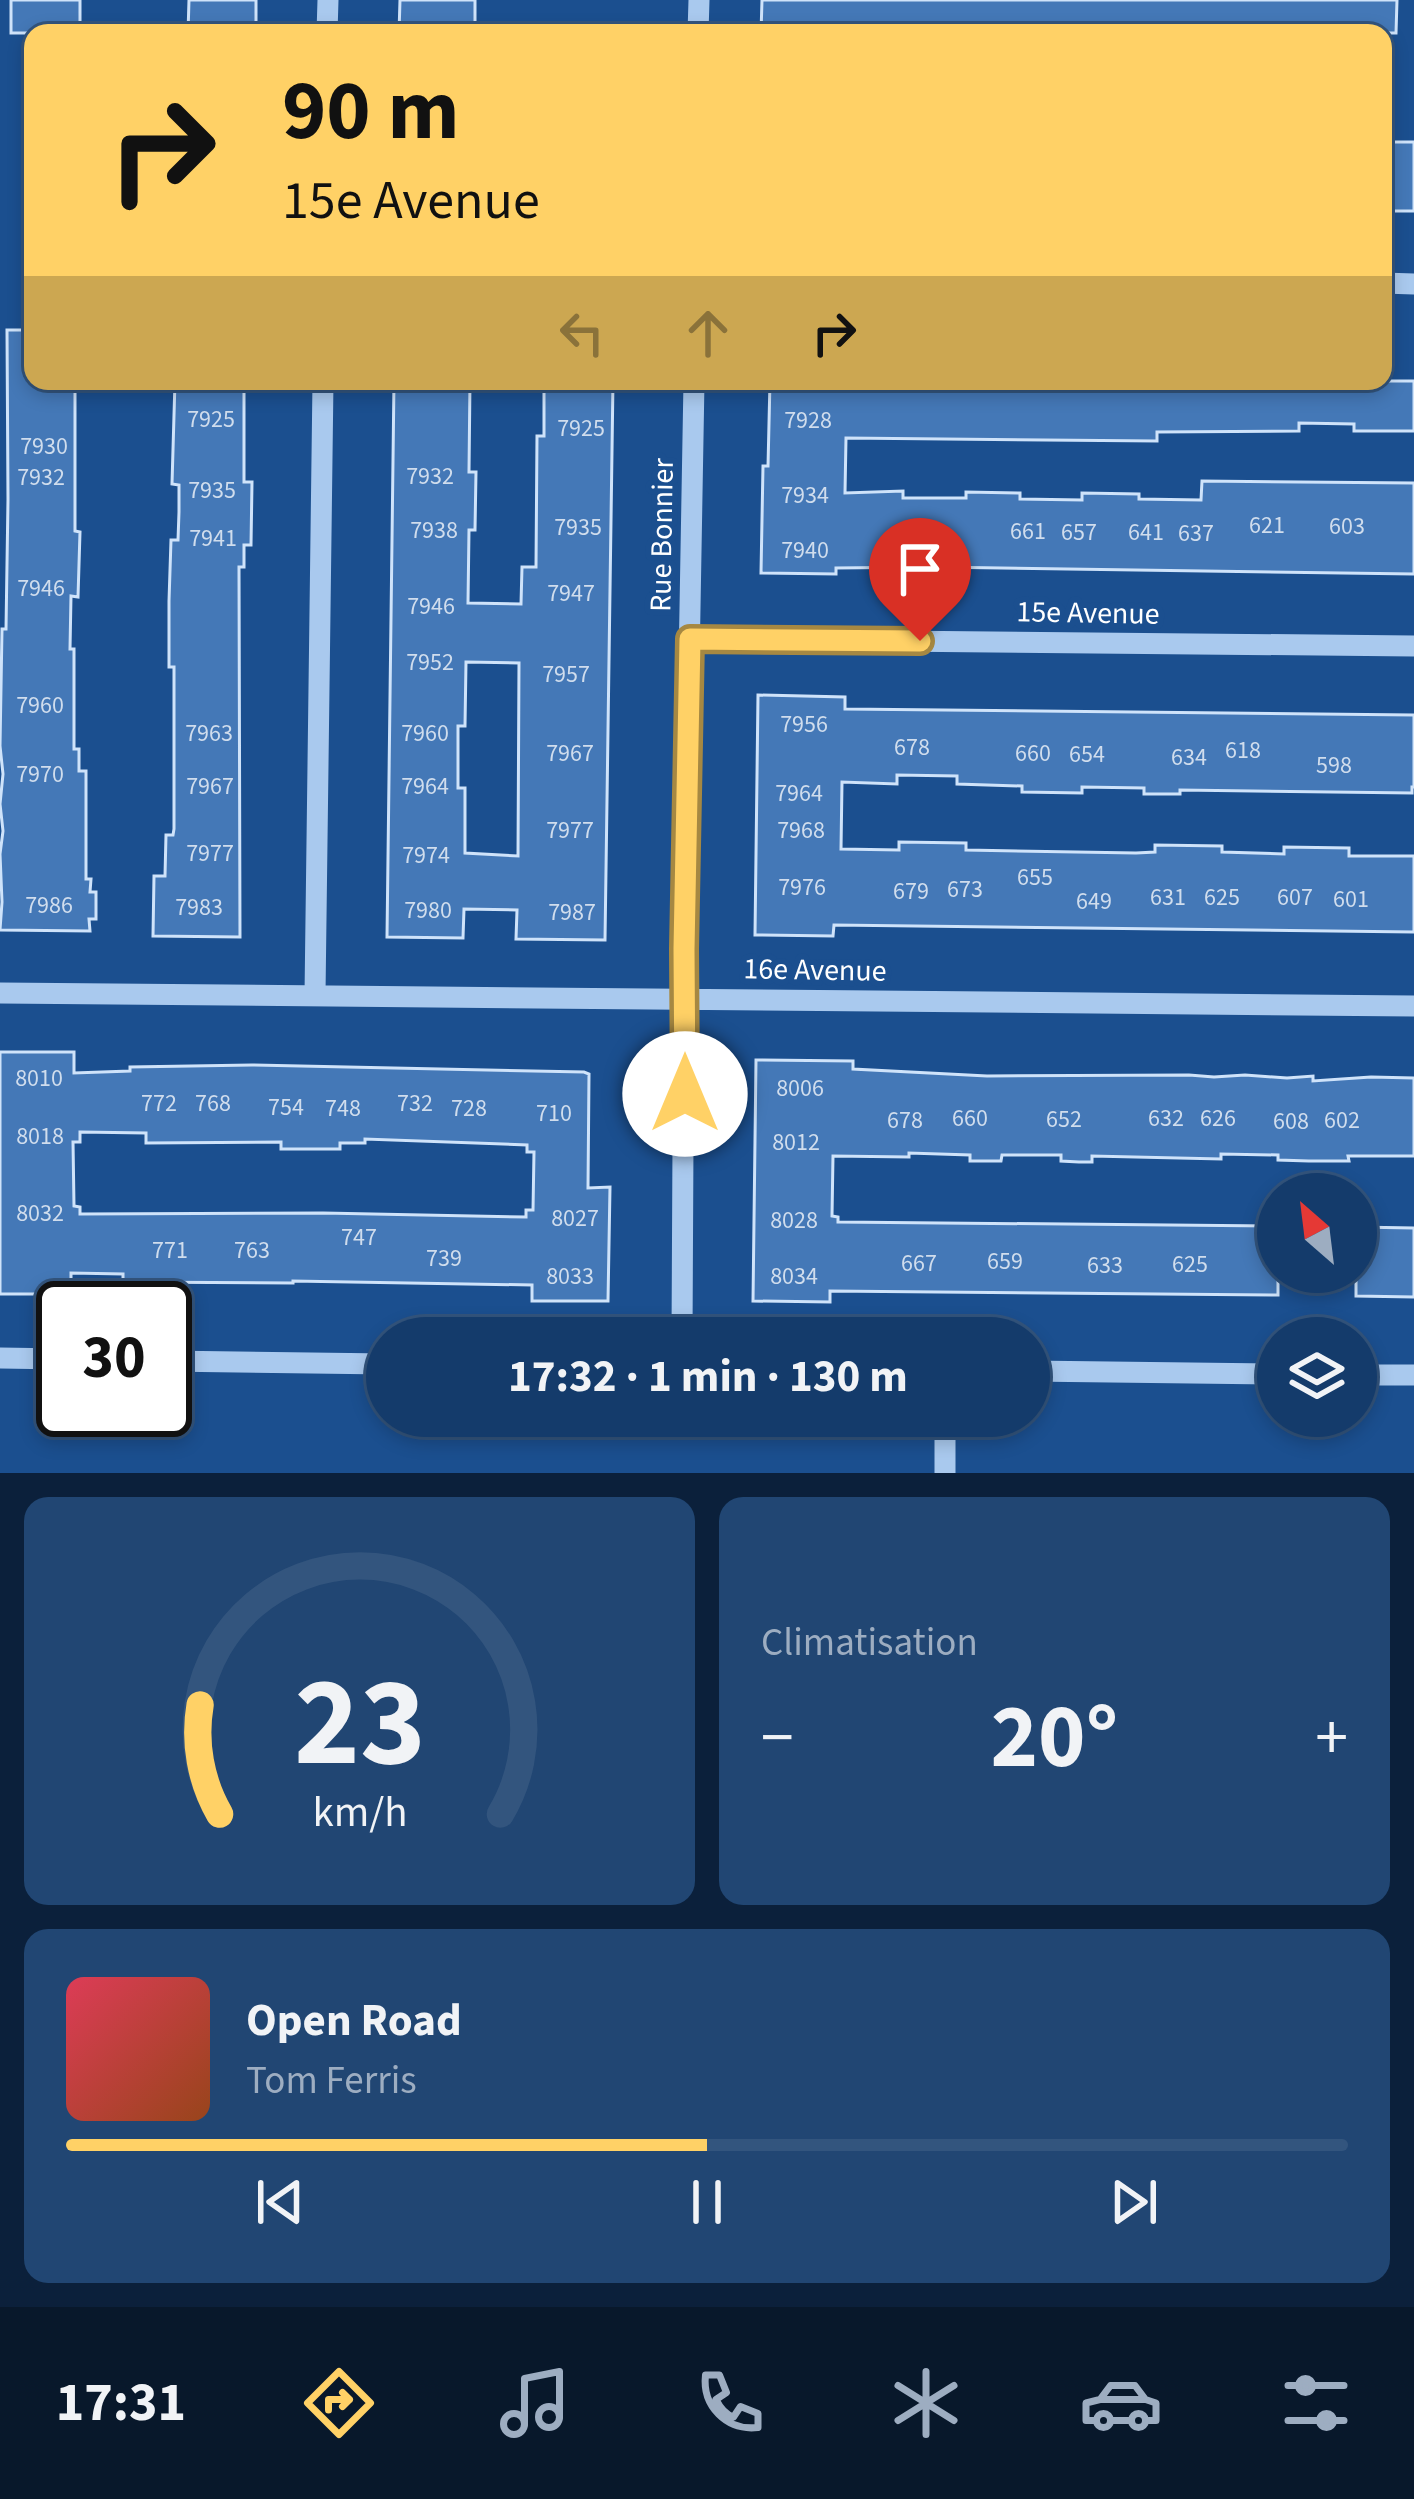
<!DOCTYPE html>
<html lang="fr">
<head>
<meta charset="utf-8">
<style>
  body { margin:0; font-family:"Source Sans 3",sans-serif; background:#214673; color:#f1f3f6; height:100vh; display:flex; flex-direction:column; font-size:45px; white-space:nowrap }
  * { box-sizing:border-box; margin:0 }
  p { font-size:39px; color:#9dadc1 }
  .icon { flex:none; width:66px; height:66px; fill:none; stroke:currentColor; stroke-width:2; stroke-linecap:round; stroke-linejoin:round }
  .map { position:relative; height:1473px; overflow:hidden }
  .sheet { display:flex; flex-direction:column; gap:24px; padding:24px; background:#0b203b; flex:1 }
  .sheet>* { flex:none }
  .guide { position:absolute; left:24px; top:24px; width:1368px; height:366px; border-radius:24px; box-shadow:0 6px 18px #0003,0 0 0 3px #33557e; background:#ffd166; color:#111; overflow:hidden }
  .needle { width:78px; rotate:332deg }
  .fabs { position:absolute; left:1257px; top:1173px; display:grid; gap:24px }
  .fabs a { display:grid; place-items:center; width:120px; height:120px; border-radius:50%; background:#143b6b; box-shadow:0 6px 18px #0003,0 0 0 3px #33557e; font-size:60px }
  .speed { position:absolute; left:36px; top:1281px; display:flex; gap:24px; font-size:60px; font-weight:700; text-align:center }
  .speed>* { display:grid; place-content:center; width:156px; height:156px; border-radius:50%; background:#143b6b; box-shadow:0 6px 18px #0003,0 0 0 3px #33557e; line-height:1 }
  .speed .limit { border:6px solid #111; border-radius:18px; background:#fff; color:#111 }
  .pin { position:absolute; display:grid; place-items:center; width:102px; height:102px; color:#fff; margin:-123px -51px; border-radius:50% 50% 50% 0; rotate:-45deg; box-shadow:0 0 12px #0007 }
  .pin .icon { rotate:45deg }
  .me { position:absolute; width:132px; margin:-66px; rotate:0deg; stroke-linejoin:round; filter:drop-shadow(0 0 9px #0008) }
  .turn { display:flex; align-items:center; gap:42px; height:252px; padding:0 60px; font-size:54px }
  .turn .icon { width:156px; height:156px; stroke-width:2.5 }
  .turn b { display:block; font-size:84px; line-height:102px }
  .lanes { display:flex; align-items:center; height:114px; padding:0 60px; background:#0003; justify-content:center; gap:60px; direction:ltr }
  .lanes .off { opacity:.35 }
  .big { font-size:90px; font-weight:700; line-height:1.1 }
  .sheet .widget { flex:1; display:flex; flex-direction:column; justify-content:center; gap:18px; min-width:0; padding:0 42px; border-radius:24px; background:#214673 }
  .sheet .dial { align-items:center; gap:0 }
  .dial svg { height:312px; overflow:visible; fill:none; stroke:#33557e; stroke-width:7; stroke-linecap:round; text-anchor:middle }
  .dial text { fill:#f1f3f6; stroke:none }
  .song { display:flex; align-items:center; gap:36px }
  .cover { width:144px; height:144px; border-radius:18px; background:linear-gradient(135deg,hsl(350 70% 55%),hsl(20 70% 35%)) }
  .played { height:12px; border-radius:6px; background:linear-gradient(90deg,#ffd166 50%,#33557e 50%) }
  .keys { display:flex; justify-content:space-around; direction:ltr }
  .heat { display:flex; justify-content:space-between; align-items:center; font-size:66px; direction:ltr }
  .sheet .tiles { flex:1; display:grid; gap:24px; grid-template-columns:1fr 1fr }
  .widget:last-child { grid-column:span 2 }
  .trip { position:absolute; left:366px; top:1317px; width:684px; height:120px; border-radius:60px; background:#143b6b; box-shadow:0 6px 18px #0003,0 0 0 3px #33557e; font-weight:700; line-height:120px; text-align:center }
  .menu { display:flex; height:192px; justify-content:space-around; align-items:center; background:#08182b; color:#9dadc1 }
  .menu .icon { width:84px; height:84px }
  .menu .selected { color:#ffd166 }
  .menu b { font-size:54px; color:#f1f3f6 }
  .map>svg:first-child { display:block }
  .building { fill:#4478b7; stroke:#cfe3fa; stroke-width:3; fill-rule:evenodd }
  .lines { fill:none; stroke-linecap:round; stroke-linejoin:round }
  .minor { stroke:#a9c9ee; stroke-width:21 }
  .route-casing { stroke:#a68842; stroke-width:30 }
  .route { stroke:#ffd166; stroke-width:21 }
  .labels { text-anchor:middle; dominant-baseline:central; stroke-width:12; stroke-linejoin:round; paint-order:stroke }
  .number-label { font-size:24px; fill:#d0dded }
  .street-label { font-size:30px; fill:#fff; stroke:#1b4f8f }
</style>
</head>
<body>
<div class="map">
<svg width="1414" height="1473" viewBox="0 0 1414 1473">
  <rect width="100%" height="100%" fill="#1b4f8f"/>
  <path class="building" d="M 11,0 L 80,0 L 80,33 L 11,33 Z
    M 189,0 L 256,0 L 256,33 L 188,33 Z
    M 400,0 L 475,0 L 475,33 L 399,33 Z
    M 762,0 L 1397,0 L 1396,33 L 761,33 Z
    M 1383,142 L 1414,142 L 1414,211 L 1383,211 Z
    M 7,330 L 33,330 L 33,381 L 75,381 L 75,531 L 80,532 L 78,597 L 71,596 L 70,649 L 74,649 L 74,749 L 79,749 L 79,771 L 86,771 L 86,879 L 91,879 L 90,892 L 96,892 L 96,919 L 89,919 L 90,931 L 0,930 L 2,902 L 0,854 L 3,831 L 0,804 L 3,774 L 0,746 L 2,629 L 6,629 L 8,499 Z
    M 175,381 L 244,381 L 244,482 L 252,482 L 251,545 L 244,545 L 244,567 L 239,567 L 240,937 L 153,936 L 154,876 L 165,876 L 166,835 L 173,835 L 174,829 L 174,667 L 169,667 L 169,601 L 171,540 L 178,540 L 179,512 L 179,485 L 172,484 Z
    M 394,381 L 470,381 L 469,472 L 476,472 L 475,530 L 469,530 L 468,603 L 521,604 L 522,567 L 536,567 L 537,436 L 544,436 L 544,381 L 613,381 L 605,940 L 516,939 L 517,910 L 464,909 L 463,938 L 387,937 ZM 466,662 L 519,663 L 518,856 L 465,853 L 465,788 L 458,788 L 458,726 L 465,726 Z
    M 770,381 L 1414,381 L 1414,431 L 1354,431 L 1354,424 L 1299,423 L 1299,431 L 1157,432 L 1157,441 L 846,438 L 845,493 L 903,491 L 903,498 L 966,498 L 966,492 L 1020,493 L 1020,499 L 1082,500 L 1082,493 L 1139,494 L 1139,499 L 1201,500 L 1202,481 L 1414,483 L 1414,574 L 934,567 L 836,568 L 836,574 L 761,573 L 763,466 L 768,466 Z
    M 758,695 L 845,697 L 845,709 L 1414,715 L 1414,787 L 1412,787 L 1412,793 L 1180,790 L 1180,794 L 1144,794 L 1144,788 L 1082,787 L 1082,793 L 1022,792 L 1022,786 L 957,784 L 957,776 L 897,775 L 897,784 L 842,782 L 841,849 L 899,850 L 899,842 L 966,843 L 966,850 L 1136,853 L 1155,852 L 1155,845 L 1222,846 L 1222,852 L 1284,854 L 1284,847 L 1349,848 L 1349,856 L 1414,856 L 1414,932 L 834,925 L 833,936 L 755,935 Z
    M 0,1052 L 74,1052 L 74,1073 L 130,1071 L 130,1067 L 252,1065 L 584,1072 L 589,1074 L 588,1188 L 610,1187 L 608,1301 L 532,1301 L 532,1285 L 293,1281 L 293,1283 L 123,1282 L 123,1274 L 71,1273 L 71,1294 L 0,1294 ZM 80,1132 L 146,1133 L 146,1143 L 281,1142 L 281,1149 L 340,1149 L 340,1143 L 365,1143 L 365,1139 L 527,1145 L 527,1152 L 534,1152 L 533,1210 L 526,1210 L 526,1217 L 323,1213 L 80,1214 L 80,1207 L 74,1206 L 73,1142 L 80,1142 Z
    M 756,1060 L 853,1061 L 853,1069 L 987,1076 L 1189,1075 L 1214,1077 L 1245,1075 L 1287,1078 L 1313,1076 L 1313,1081 L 1371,1077 L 1414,1078 L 1414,1156 L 1348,1156 L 1349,1161 L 1309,1161 L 1278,1160 L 1278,1155 L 1221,1154 L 1221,1159 L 1092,1156 L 1092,1162 L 1079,1162 L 1061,1161 L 1061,1155 L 1002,1155 L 1001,1161 L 970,1161 L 970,1155 L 909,1153 L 909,1157 L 833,1156 L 832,1216 L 838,1217 L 838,1222 L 1278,1226 L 1278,1295 L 830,1291 L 830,1302 L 753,1301 Z
    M 1356,1227 L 1414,1228 L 1414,1297 L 1356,1296 Z"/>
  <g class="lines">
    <path class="minor" d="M 327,33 L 328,0
      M 698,33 L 699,0
      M 1383,283 L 1414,284
      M 690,639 L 1414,646
      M 0,993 L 1414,1006
      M 315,995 L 323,381
      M 682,1338 L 684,949 L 694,381
      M 0,1358 L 63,1359
      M 165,1361 L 387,1364
      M 1029,1371 L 1278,1374
      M 1356,1375 L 1414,1375
      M 945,1473 L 945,1416"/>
  </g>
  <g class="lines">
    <g class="route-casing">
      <path id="route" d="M 685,1094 L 684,949 L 690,639 L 920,641"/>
    </g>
    <use href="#route" class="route"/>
  </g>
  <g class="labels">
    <g class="number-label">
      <text x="211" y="419">7925</text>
      <text x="808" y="420">7928</text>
      <text x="581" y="428">7925</text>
      <text x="44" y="446">7930</text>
      <text x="430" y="476">7932</text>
      <text x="41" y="477">7932</text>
      <text x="212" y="490">7935</text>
      <text x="805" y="495">7934</text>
      <text x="1267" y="525">621</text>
      <text x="1347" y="526">603</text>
      <text x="578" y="527">7935</text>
      <text x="434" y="530">7938</text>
      <text x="1028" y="531">661</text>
      <text x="1079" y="532">657</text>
      <text x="1146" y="532">641</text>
      <text x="1196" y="533">637</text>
      <text x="213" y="538">7941</text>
      <text x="805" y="550">7940</text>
      <text x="41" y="588">7946</text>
      <text x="571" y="593">7947</text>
      <text x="431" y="606">7946</text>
      <text x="430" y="662">7952</text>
      <text x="566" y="674">7957</text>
      <text x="40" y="705">7960</text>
      <text x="804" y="724">7956</text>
      <text x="209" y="733">7963</text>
      <text x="425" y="733">7960</text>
      <text x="912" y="747">678</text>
      <text x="1243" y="750">618</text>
      <text x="570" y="753">7967</text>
      <text x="1033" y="753">660</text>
      <text x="1087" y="754">654</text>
      <text x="1189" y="757">634</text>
      <text x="1334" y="765">598</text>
      <text x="40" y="774">7970</text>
      <text x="210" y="786">7967</text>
      <text x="425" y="786">7964</text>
      <text x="799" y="793">7964</text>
      <text x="570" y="830">7977</text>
      <text x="801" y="830">7968</text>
      <text x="210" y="853">7977</text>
      <text x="426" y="855">7974</text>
      <text x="1035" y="877">655</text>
      <text x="802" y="887">7976</text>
      <text x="965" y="889">673</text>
      <text x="911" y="891">679</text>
      <text x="1168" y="897">631</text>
      <text x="1222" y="897">625</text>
      <text x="1295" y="897">607</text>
      <text x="1351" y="899">601</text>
      <text x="1094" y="901">649</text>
      <text x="49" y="905">7986</text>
      <text x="199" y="907">7983</text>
      <text x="428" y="910">7980</text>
      <text x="572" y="912">7987</text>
      <text x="39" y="1078">8010</text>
      <text x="800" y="1088">8006</text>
      <text x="159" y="1103">772</text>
      <text x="213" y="1103">768</text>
      <text x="415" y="1103">732</text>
      <text x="286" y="1107">754</text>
      <text x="343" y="1108">748</text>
      <text x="469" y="1108">728</text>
      <text x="554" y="1113">710</text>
      <text x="970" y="1118">660</text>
      <text x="1166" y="1118">632</text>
      <text x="1218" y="1118">626</text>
      <text x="1064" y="1119">652</text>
      <text x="905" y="1120">678</text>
      <text x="1342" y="1120">602</text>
      <text x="1291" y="1121">608</text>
      <text x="40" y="1136">8018</text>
      <text x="796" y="1142">8012</text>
      <text x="40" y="1213">8032</text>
      <text x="575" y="1218">8027</text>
      <text x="794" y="1220">8028</text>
      <text x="359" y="1237">747</text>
      <text x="170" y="1250">771</text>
      <text x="252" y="1250">763</text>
      <text x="444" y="1258">739</text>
      <text x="1005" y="1261">659</text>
      <text x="919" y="1263">667</text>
      <text x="1190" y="1264">625</text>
      <text x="1105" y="1265">633</text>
      <text x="570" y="1276">8033</text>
      <text x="794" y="1276">8034</text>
    </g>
    <g class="street-label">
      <text transform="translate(662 535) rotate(-89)">Rue Bonnier</text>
      <text transform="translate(1088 613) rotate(1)">15e Avenue</text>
      <text transform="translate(815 970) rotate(1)">16e Avenue</text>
    </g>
  </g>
</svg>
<div class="fabs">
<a><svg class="needle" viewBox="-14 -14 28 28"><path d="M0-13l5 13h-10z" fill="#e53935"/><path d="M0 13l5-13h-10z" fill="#9dadc1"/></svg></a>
<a><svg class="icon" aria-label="layers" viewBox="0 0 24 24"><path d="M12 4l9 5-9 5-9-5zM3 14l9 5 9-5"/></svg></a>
</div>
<div class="speed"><div class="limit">30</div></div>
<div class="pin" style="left:920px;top:641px;background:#d93025"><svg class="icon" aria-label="arrive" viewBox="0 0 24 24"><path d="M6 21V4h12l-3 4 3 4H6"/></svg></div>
<svg class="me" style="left:685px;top:1094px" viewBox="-20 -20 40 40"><circle r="19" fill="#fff"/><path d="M0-13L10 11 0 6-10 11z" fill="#ffd166"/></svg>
<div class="trip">17:32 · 1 min · 130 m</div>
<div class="guide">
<div class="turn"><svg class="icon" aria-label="right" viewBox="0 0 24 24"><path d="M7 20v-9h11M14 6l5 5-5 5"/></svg><div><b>90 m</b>15e Avenue</div></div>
<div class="lanes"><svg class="icon off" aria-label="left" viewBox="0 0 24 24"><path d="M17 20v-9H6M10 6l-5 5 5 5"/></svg><svg class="icon off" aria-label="ahead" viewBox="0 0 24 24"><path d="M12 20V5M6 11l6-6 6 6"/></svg><svg class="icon" aria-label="right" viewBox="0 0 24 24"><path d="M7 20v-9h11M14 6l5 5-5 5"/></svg></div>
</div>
</div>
<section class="sheet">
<div class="tiles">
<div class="widget dial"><svg viewBox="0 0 100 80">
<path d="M14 69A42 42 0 1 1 86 69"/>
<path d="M14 69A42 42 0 0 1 9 41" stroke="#ffd166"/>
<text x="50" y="56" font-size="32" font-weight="700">23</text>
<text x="50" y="72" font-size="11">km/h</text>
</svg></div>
<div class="widget"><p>Climatisation</p>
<div class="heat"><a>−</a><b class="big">20°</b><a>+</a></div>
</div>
<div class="widget">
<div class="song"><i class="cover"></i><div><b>Open Road</b><p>Tom Ferris</p></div></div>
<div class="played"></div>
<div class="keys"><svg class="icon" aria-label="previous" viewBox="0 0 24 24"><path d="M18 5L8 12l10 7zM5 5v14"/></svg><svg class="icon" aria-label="pause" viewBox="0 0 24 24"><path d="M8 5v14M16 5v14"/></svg><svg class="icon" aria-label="next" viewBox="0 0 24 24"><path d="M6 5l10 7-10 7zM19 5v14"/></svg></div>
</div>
</div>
</section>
<nav class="menu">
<b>17:31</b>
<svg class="icon selected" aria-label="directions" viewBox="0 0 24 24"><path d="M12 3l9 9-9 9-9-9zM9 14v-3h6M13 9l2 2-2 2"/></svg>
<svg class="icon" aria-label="music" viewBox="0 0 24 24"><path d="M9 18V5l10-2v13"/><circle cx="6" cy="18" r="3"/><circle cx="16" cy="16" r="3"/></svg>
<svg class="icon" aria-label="phone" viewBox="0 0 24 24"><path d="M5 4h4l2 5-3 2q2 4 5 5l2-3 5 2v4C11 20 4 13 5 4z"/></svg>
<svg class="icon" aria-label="climate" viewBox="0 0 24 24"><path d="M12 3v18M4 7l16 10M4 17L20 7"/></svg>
<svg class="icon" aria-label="car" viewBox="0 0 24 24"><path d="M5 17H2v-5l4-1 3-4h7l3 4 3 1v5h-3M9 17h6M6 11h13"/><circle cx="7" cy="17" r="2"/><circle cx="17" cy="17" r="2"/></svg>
<svg class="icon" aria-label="filters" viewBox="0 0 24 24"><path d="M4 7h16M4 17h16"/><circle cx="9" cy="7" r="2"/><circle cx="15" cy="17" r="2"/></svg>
</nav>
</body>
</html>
